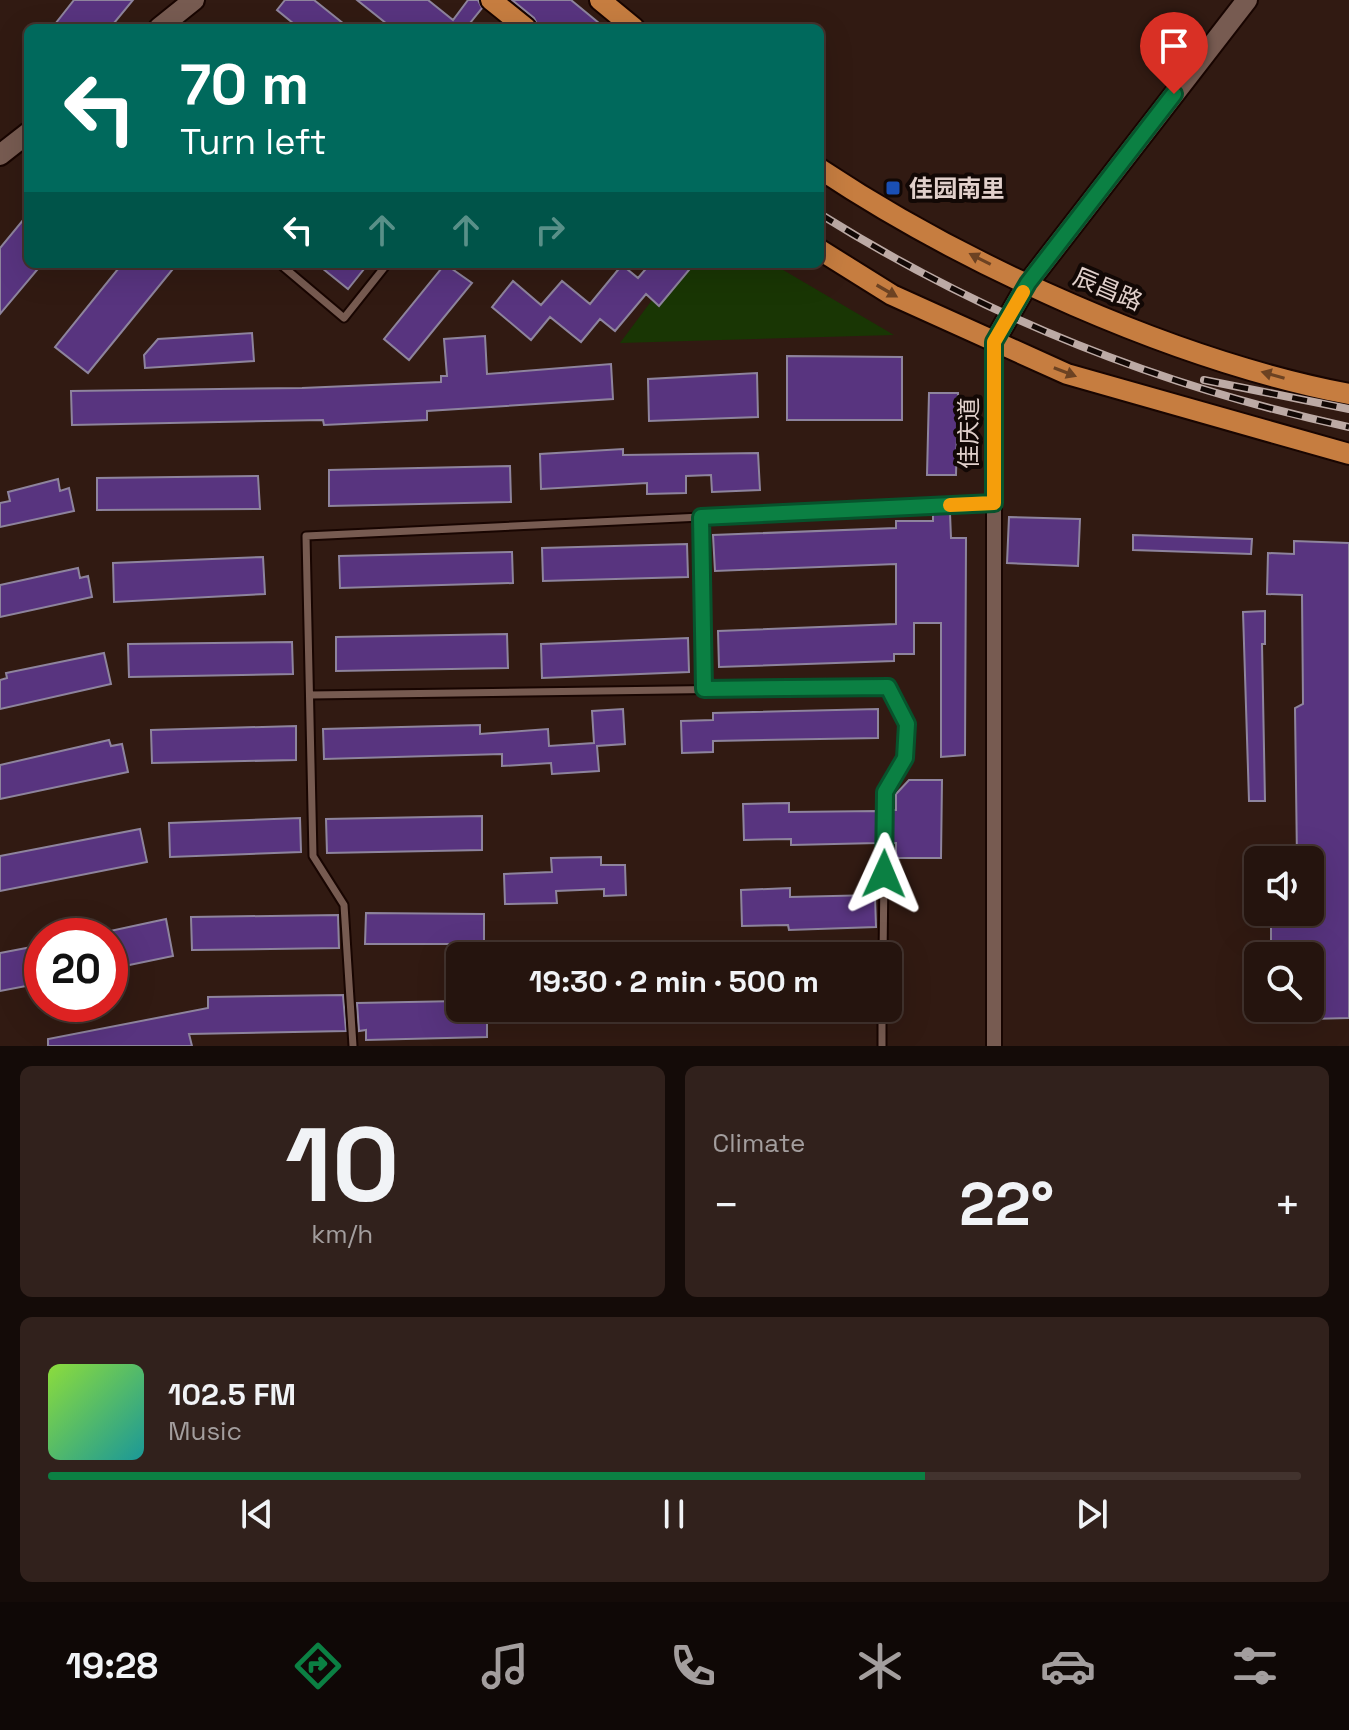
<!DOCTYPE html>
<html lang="en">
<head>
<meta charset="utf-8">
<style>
  body { margin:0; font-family:"Space Grotesk","Noto Sans SC",sans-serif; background:#31211c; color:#f1f3f6; height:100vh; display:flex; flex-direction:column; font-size:30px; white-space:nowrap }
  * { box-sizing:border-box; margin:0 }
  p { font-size:26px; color:#a39e9e }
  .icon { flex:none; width:44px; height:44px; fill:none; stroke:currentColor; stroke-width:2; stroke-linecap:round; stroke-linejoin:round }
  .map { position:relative; height:1046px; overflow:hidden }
  .drawer { display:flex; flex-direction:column; gap:20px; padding:20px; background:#140b08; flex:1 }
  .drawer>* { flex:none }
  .banner { position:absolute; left:24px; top:24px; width:800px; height:244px; border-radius:12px; box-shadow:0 8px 32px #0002,0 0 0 2px #42332e; background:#00695c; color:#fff; overflow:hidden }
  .fabs { position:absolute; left:1244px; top:846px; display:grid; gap:16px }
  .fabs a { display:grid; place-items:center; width:80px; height:80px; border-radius:12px; background:#25140e; box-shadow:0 8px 32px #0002,0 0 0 2px #42332e; font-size:40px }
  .speed { position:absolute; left:24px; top:918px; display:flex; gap:16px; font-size:40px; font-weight:700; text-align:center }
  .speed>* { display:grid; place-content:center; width:104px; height:104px; border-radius:50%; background:#25140e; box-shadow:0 8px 32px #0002,0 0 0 2px #42332e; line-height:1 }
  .speed .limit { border:12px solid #d22; background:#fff; color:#111 }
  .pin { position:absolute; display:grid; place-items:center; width:68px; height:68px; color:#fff; margin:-82px -34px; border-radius:50% 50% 50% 0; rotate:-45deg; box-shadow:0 0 8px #0007 }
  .pin .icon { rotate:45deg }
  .me { position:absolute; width:88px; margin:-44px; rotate:1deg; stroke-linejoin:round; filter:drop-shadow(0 0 6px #0008) }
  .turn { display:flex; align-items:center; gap:28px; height:168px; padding:0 24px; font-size:36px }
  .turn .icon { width:104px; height:104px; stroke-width:2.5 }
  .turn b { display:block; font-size:56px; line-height:68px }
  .lanes { display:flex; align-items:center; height:76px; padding:0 24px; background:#0003; justify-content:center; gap:40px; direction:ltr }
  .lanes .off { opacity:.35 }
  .big { font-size:60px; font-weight:800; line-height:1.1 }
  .drawer .tile { flex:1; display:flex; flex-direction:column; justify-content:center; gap:12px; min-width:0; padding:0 28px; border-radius:12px; background:#31211c }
  .drawer .dial { align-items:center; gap:0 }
  .dial b { font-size:104px; line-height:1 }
  .song { display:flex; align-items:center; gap:24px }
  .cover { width:96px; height:96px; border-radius:12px; background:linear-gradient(135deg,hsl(90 70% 55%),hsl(180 70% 35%)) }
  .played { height:8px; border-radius:4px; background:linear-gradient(90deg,#0b8043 70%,#42332e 70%) }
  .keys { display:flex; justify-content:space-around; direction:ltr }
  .heat { display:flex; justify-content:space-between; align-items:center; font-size:44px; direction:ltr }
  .drawer .tiles { flex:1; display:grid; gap:20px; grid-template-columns:1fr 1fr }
  .tile:last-child { grid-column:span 2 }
  .trip { position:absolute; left:446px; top:942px; width:456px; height:80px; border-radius:12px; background:#25140e; box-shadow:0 8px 32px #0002,0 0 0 2px #42332e; font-weight:800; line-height:80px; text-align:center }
  .tab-bar { display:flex; height:128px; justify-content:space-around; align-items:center; background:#0f0806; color:#a39e9e }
  .tab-bar .icon { width:56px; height:56px }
  .tab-bar .active { color:#0b8043 }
  .tab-bar b { font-size:36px; color:#f1f3f6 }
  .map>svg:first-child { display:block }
  .green { fill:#193604 }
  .building { fill:#58347f; stroke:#8e849d; stroke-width:2 }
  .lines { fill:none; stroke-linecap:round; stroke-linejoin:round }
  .lane-casing { stroke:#180501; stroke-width:11 }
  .street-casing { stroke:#180501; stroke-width:18 }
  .secondary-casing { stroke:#180501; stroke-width:24 }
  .primary-casing { stroke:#180501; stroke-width:24 }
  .lane { stroke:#775b51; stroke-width:7 }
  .street { stroke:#775b51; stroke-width:14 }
  .secondary { stroke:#775b51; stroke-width:20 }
  .primary { stroke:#c67d40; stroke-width:20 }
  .rail-casing { stroke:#bcaaa5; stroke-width:8 }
  .rail { stroke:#120805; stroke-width:5; stroke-dasharray:15; stroke-linecap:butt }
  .oneway { fill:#6c4222 }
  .route-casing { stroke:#07532c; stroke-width:20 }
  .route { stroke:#0b8043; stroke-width:14 }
  .slow { stroke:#f59e0b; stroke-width:14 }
  .transit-dot { fill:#1a4fb4; stroke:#120805; stroke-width:3 }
  .labels { text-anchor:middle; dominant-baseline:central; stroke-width:8; stroke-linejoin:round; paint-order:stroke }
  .poi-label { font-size:24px; font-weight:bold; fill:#e1d0cb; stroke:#120805; text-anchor:start }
  .street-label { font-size:24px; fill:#e1d0cb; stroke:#120805 }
</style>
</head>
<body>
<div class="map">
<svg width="1349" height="1046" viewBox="0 0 1349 1046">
  <rect width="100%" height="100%" fill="#311a12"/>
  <path class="green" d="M 687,264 L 773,264 L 894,335 L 620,343 L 652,300 L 659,305 Z"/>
  <path class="building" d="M 74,0 L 133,0 L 110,28 L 52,28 Z
    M 285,0 L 314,0 L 349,28 L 299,28 L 277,10 Z
    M 357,0 L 428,0 L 453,20 L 468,0 L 478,0 L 482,8 L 466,28 L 392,28 Z
    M 512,0 L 571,0 L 605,28 L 539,28 L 534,18 Z
    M 28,214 L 28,264 L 42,264 L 0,314 L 0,248 Z
    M 122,264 L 177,264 L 88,373 L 55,347 Z
    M 317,264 L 368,264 L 348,289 Z
    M 445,264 L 472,283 L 409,360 L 384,339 Z
    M 650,264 L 694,264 L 659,306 L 646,294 L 615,331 L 600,319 L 581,342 L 550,317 L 531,340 L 492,307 L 513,281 L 541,305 L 562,281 L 590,304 L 622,265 L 638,278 Z
    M 252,333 L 254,361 L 145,368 L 144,355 L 158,339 Z
    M 485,336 L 487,374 L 611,364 L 613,399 L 427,411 L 427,420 L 324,425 L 323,420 L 72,425 L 71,391 L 302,388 L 441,382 L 441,376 L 447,376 L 444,339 Z
    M 787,356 L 902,357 L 902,420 L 787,420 Z
    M 757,373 L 758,417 L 649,421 L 648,379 Z
    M 929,393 L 958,393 L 956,475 L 927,475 Z
    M 623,449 L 623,455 L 758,453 L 760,490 L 712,492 L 711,475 L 686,476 L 686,493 L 647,494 L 647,483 L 541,489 L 540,454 Z
    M 510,466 L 511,502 L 329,506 L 329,470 Z
    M 258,476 L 260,509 L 97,510 L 97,478 Z
    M 58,479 L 60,491 L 69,488 L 74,511 L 0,527 L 0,503 L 10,501 L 8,492 Z
    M 950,513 L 951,538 L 966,538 L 965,755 L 941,757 L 941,623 L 914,623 L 914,654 L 894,654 L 894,661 L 719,667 L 718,631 L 896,624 L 896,564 L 715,571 L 713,535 L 896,528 L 896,521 L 933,521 L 933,514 Z
    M 1009,517 L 1080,519 L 1078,566 L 1007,563 Z
    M 1133,535 L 1252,539 L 1251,554 L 1133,550 Z
    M 1294,541 L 1349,543 L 1349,1018 L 1310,1019 L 1310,985 L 1319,984 L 1319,944 L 1271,945 L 1271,912 L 1310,912 L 1310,860 L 1297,860 L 1295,708 L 1303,704 L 1302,595 L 1267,594 L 1268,553 L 1294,554 Z
    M 687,544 L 688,577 L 543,581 L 542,548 Z
    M 512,552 L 513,583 L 340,588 L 339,556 Z
    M 263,557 L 265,594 L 114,602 L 113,563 Z
    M 78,568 L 80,578 L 88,576 L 92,597 L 0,617 L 0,585 Z
    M 1265,611 L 1265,644 L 1262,644 L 1265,801 L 1249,801 L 1243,612 Z
    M 507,634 L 508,668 L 336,671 L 336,637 Z
    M 688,638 L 689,672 L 542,678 L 541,644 Z
    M 292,642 L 293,674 L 129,677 L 128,644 Z
    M 104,653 L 111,684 L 0,709 L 0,680 L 7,678 L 6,673 Z
    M 623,709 L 625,744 L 597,746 L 599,771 L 552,774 L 551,763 L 502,766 L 502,754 L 324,759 L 323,729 L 480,725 L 480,734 L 548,729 L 549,746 L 594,743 L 592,711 Z
    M 878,709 L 878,738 L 713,741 L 713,752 L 682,753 L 681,721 L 713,720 L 713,713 Z
    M 296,726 L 296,760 L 152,763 L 151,730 Z
    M 109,740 L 111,746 L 122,744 L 128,772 L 0,799 L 0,765 Z
    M 909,780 L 942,780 L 941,858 L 896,858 L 896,843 L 891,843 L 891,810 L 896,810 L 896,794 Z
    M 789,803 L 789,812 L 878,811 L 878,843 L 791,845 L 791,839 L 744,840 L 743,804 Z
    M 482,816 L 482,850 L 327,853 L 326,819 Z
    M 300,818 L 301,852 L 170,857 L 169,823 Z
    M 140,829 L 147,862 L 0,891 L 0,856 Z
    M 601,857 L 601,865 L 625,865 L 626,895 L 604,896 L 604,889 L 556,891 L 557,903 L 505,904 L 504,874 L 552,872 L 551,858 Z
    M 790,888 L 790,897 L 875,895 L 876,927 L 789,930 L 788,925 L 742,926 L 741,890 Z
    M 366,913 L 484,914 L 484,944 L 365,944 Z
    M 338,915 L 339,948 L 192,950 L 191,917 Z
    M 166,919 L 173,956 L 110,969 L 110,931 Z
    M 42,945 L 42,983 L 0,991 L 0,953 Z
    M 343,995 L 346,1031 L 189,1034 L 192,1046 L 48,1046 L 48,1039 L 208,1008 L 208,997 Z
    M 460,1001 L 460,1008 L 487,1008 L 487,1037 L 366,1040 L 366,1030 L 359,1031 L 357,1003 Z
    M 663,1008 L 735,1008 L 735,1021 L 663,1022 Z"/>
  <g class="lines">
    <g class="lane-casing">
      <path id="lane" d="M 280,264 L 344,318 L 387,264
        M 701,517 L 704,689
        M 310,695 L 888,687 L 907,724 L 905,758 L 885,792 L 883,956
        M 353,1046 L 344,905 L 313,856 L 306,536 L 994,503
        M 882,1046 L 882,1008"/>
    </g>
    <g class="street-casing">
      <path id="street" d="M 994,342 L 994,1046"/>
    </g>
    <g class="secondary-casing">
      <path id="secondary" d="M 159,28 L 194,0
        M 0,155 L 28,133
        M 994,342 L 1028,283 L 1247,0"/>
    </g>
    <g class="primary-casing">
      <path id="primary" d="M 491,0 L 526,28
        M 600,0 L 634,28
        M 820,169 C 966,266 1176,361 1349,394
        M 820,250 L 892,295 L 1067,374 L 1349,454"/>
    </g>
    <use href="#lane" class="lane"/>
    <use href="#street" class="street"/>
    <use href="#secondary" class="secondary"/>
    <use href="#primary" class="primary"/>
    <g class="rail-casing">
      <path id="rail" d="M 820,214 C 983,316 1161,387 1349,427
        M 1204,380 L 1349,409"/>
    </g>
    <use href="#rail" class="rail"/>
  </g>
  <defs><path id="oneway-solid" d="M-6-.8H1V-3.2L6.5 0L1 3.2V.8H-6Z" transform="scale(2)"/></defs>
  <g class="oneway">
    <use href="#oneway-solid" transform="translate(980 259) rotate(-153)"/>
    <use href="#oneway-solid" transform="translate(887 291) rotate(30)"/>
    <use href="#oneway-solid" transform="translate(1065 372) rotate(21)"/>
    <use href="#oneway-solid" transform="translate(1273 375) rotate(-164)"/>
  </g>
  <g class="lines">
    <g class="route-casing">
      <path id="route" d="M 884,874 L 885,792 L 905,758 L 907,724 L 888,687 L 704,689 L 701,517 L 994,503 L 994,342 L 1028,283 L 1174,94"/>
    </g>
    <use href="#route" class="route"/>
    <path class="slow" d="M 950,505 L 994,503 L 994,342 L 1023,292"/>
  </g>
  <rect class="transit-dot" x="885" y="180" width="16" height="16" rx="4"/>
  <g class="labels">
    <g class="poi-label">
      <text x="909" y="188">佳园南里</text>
    </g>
    <g class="street-label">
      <text transform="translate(1108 289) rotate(23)">辰昌路</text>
      <text transform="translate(968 433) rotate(-90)">佳庆道</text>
    </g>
  </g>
</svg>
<div class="fabs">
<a><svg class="icon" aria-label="sound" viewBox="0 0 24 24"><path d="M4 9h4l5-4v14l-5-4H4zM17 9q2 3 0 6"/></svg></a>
<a><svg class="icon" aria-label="search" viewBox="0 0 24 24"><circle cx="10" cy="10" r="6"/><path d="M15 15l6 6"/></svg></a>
</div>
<div class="speed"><div class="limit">20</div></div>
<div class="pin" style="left:1174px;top:94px;background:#d93025"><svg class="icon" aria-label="arrive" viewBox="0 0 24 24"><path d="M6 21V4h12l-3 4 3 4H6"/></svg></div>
<svg class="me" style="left:884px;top:874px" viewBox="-20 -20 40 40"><path d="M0-17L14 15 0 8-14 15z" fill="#0b8043" stroke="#fff" stroke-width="4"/></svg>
<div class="trip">19:30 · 2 min · 500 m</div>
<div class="banner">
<div class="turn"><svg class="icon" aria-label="left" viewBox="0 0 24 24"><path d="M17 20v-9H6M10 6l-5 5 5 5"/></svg><div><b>70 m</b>Turn left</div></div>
<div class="lanes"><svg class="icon" aria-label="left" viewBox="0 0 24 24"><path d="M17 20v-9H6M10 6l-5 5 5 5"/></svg><svg class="icon off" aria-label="ahead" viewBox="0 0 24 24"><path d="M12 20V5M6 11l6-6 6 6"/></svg><svg class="icon off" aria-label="ahead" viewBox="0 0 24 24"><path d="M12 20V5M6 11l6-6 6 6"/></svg><svg class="icon off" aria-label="right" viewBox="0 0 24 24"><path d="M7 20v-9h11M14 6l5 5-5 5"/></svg></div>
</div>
</div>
<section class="drawer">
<div class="tiles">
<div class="tile dial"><b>10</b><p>km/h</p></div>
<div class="tile"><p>Climate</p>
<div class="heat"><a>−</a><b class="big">22°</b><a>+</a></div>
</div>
<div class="tile">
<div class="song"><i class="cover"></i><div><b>102.5 FM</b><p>Music</p></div></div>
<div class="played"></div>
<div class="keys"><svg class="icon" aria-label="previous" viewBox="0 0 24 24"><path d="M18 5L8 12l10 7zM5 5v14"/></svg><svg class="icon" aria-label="pause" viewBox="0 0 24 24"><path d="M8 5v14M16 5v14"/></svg><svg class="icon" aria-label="next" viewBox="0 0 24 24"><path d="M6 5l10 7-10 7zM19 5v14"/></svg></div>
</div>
</div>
</section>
<nav class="tab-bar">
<b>19:28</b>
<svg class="icon active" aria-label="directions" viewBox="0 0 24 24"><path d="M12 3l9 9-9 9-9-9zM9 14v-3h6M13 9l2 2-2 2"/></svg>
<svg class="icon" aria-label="music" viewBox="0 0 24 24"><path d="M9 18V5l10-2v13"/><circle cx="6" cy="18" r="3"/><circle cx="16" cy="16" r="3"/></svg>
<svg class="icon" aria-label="phone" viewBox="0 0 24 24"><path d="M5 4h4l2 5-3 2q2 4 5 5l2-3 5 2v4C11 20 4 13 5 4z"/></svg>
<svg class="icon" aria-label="climate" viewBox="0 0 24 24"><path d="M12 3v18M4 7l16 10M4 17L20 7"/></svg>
<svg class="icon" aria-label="car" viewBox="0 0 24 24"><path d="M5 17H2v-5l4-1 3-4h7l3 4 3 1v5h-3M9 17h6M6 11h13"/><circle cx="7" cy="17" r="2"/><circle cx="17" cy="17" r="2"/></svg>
<svg class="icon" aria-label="filters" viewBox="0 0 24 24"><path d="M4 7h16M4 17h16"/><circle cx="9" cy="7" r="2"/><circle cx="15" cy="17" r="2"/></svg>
</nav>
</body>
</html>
